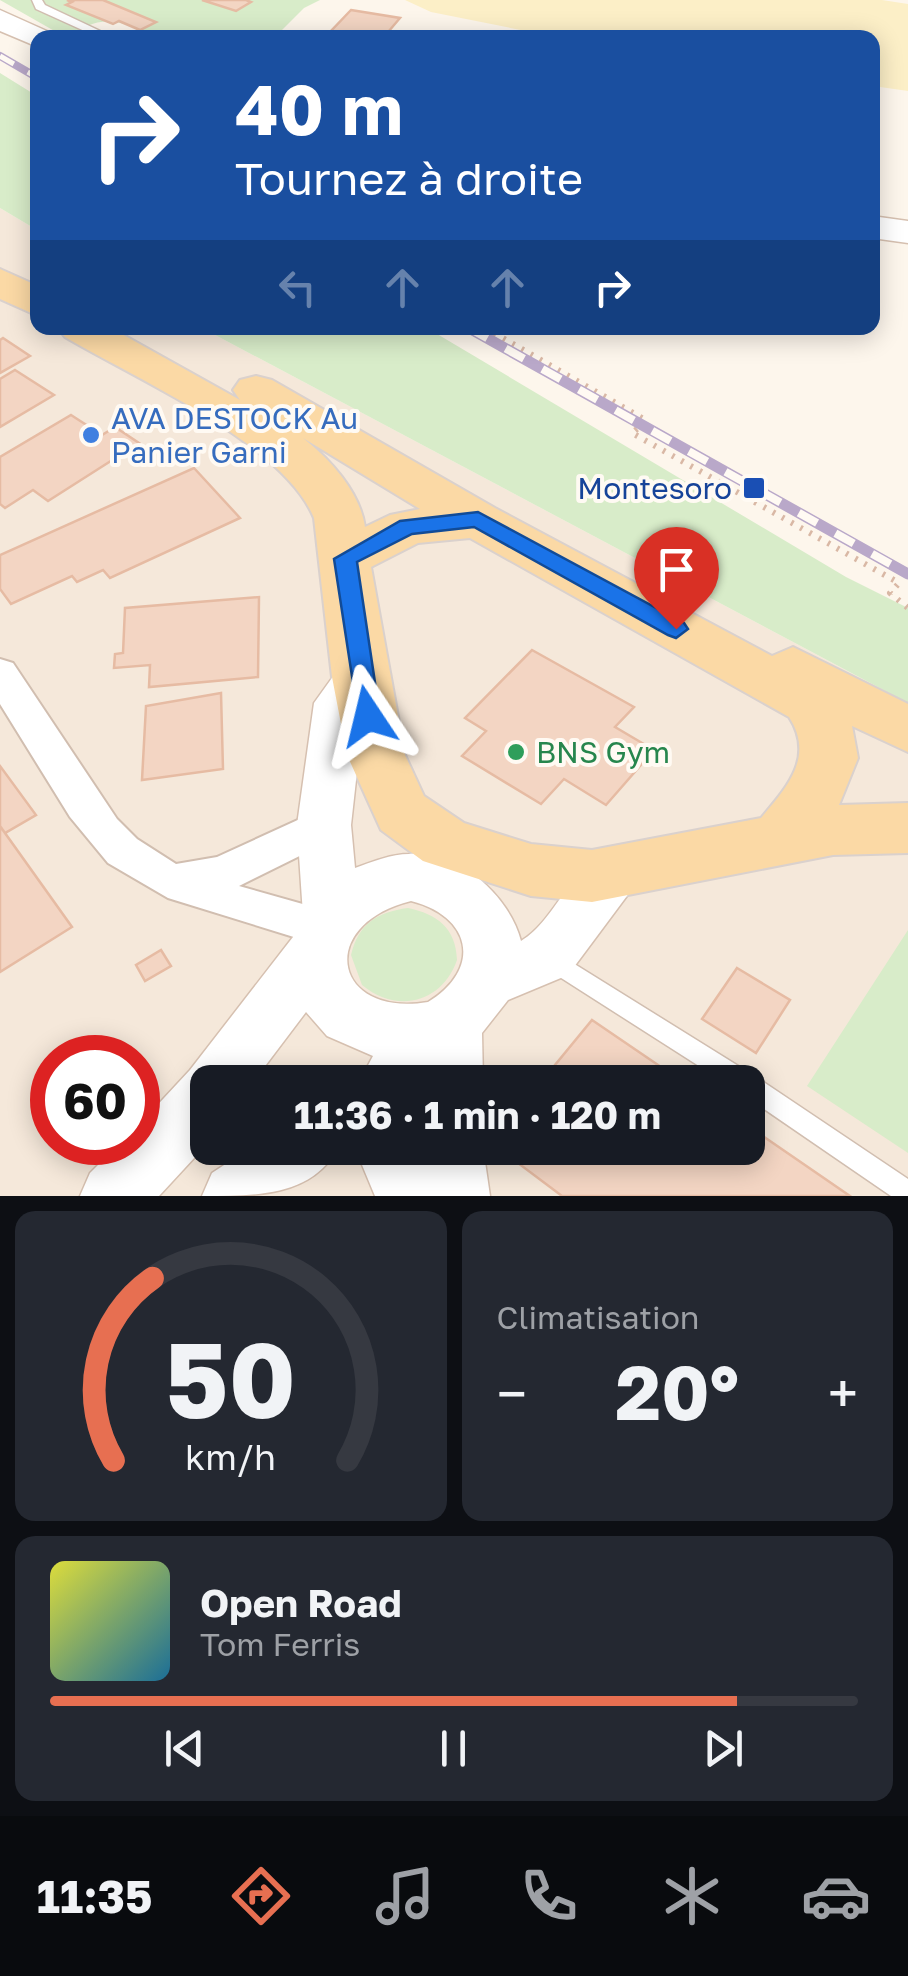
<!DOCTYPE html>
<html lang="fr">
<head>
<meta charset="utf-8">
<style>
  body { margin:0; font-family:"Golos Text",sans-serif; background:#242831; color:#f1f3f6; height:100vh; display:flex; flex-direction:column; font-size:38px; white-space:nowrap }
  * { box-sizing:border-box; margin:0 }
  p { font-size:32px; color:#9ea1a6 }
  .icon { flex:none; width:55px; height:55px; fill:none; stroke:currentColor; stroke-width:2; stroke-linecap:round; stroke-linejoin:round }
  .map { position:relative; height:1196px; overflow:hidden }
  .sheet { display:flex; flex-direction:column; gap:15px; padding:15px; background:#0d0f14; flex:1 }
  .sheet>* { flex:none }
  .top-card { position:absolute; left:30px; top:30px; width:850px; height:305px; border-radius:20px; box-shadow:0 5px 25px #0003; background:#1a4fa0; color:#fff; overflow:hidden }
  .speed { position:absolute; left:30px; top:1035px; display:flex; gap:20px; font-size:50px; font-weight:700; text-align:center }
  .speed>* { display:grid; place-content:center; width:130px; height:130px; border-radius:50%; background:#171b24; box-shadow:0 5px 25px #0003; line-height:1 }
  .speed .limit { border:15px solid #d22; background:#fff; color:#111 }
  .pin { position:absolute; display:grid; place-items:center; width:85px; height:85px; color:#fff; margin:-102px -42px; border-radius:50% 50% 50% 0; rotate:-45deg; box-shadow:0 0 10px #0007 }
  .pin .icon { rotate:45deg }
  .me { position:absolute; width:110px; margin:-55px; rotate:350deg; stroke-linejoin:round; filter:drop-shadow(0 0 8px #0008) }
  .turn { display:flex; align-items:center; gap:35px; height:210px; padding:0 40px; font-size:45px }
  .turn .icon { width:130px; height:130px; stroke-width:2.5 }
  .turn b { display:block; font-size:70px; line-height:85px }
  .lanes { display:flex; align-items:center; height:95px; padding:0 40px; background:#0003; justify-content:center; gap:50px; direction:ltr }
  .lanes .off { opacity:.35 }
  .big { font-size:75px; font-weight:700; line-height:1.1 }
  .sheet .tile { flex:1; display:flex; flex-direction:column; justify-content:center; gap:15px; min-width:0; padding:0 35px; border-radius:20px; background:#242831 }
  .sheet .dial { align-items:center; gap:0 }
  .dial svg { height:260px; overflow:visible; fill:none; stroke:#363941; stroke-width:7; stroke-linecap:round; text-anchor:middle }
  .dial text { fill:#f1f3f6; stroke:none }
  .song { display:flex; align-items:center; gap:30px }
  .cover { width:120px; height:120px; border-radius:15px; background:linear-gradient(135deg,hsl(60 70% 55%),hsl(200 70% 35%)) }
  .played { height:10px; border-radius:5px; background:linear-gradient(90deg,#e76f51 85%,#363941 85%) }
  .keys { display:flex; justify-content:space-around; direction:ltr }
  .heat { display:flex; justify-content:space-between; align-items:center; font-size:55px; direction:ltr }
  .sheet .tiles { flex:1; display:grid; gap:15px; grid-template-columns:1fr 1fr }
  .tile:last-child { grid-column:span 2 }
  .trip { position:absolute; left:190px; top:1065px; width:575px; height:100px; border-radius:20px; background:#171b24; box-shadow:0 5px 25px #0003; font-weight:700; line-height:100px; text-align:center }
  .dock { display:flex; height:160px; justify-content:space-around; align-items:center; background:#090b0e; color:#9ea1a6 }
  .dock .icon { width:70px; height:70px }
  .dock .current { color:#e76f51 }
  .dock b { font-size:45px; color:#f1f3f6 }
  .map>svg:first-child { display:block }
  .residential { fill:#f5e8da; fill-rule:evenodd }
  .green { fill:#d8ecc9 }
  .sand { fill:#fcefc7 }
  .building { fill:#f3d5c3; stroke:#e6bba3; stroke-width:2.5 }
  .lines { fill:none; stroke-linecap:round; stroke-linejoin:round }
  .lane-casing { stroke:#d1beb0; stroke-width:3 }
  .street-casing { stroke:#d1beb0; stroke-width:4 }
  .secondary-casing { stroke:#d6c0b0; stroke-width:3 }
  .primary-casing { stroke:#dad1cd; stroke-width:4 }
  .path { stroke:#d9b8a5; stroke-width:6; stroke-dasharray:2.5 8; stroke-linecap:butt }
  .lane { fill:#fff; fill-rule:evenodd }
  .street { fill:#fff; fill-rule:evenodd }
  .secondary { fill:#fff; fill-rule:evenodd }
  .primary { fill:#fbd9a5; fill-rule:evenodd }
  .rail-far1-casing { stroke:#b9a8c9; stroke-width:8 }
  .rail-casing { stroke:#b9a8c9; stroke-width:11 }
  .rail-far1 { stroke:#fffaf3; stroke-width:5; stroke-dasharray:16; stroke-linecap:butt }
  .rail { stroke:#fffaf3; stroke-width:8; stroke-dasharray:21; stroke-linecap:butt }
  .route { fill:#1a73e8; stroke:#114b97; stroke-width:2.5 }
  .shop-dot { fill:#3f7fe0; stroke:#fffaf3; stroke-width:4 }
  .transit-dot { fill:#1a4fb4; stroke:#fffaf3; stroke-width:4 }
  .leisure-dot { fill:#2e9e5b; stroke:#fffaf3; stroke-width:4 }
  .labels { text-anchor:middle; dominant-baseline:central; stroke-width:8; stroke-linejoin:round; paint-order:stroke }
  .shop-label { font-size:30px; fill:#366cbe; stroke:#fffaf3; text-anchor:start }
  .transit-label { font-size:30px; fill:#164399; stroke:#fffaf3; text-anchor:end }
  .leisure-label { font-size:30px; fill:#27864d; stroke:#fffaf3; text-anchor:start }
</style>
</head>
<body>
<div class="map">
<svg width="908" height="1196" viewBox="0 0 908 1196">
  <rect width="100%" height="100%" fill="#fdf6ec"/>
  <path class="residential" d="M 0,208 L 37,230 L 38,328 L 202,328 L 908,703 L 908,1196 L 0,1196 ZM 52,1058 L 138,1058 L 138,1142 L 52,1142 ZM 208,1082 L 748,1082 L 748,1148 L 208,1148 Z"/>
  <path class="green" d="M 0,0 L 320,0 L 304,8 L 274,38 L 151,37 L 154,35 C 123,23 108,14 78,30 L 92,37 L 65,37 Z
    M 0,73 L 37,96 L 37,230 L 0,208 Z
    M 202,328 L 427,328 L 846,577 L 908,608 L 908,703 Z
    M 408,908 C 437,914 456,928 457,960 C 442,1003 397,1014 362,985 L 351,955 C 358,924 377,912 408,908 Z
    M 908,930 L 908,1153 L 807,1086 Z"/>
  <path class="sand" d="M 405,0 L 882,0 L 908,4 L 908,91 L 873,86 L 872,38 L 556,37 L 431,12 Z"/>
  <path class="building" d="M 67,0 L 103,0 L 156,22 L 140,30 L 119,21 L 113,24 L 66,5 L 72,2 Z
    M 202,0 L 246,0 L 251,2 L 236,11 Z
    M 351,10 L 400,18 L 383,38 L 330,32 Z
    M 3,338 L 30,356 L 0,373 L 0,340 Z
    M 15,370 L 54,395 L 0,427 L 0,379 Z
    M 71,415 L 102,435 L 115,427 L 139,443 L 48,501 L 33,490 L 5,508 L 0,504 L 0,457 Z
    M 194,468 L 240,518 L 110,578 L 103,570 L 77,582 L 72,576 L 11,604 L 0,589 L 0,555 Z
    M 259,597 L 258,677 L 149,687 L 150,665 L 114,668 L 115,654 L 123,653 L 125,608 Z
    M 532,650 L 634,707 L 615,727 L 654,750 L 606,805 L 564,779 L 541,804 L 462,756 L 486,731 L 465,718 Z
    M 221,693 L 223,769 L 142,780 L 146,706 Z
    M 0,766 L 36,815 L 5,833 L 0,826 Z
    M 0,826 L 72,927 L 0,972 Z
    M 161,950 L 171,966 L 145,981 L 136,965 Z
    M 737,968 L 790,1000 L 756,1053 L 702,1019 Z
    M 592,1020 L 683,1082 L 541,1082 Z
    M 748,1126 L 850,1196 L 562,1196 L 498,1148 L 748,1148 Z"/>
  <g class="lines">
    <g class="lane-casing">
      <path id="lane" d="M 32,0 L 42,0 L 45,5 L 115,38 L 100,38 L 36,9 Z
        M 552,950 L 756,1077 L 908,1179 L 908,1196 L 891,1196 L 748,1098 L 748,1082 L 724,1082 L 544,967 L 541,960 L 544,953 Z"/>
    </g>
    <g class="street-casing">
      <path id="street" d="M 0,659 L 13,663 L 117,819 L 137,839 L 176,864 L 217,857 L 324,808 L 338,813 L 344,825 L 338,837 L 239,886 L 338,914 L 344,927 L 338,940 L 323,946 L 168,898 L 108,863 L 70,817 L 0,704 Z"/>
    </g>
    <g class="secondary-casing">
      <path id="secondary" d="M 0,10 L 49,32 L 53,38 L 38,38 L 38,47 L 0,31 Z
        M 872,216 L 908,221 L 908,243 L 872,238 Z
        M 360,658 L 378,664 L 385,677 L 364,708 L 351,825 L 355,868 C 371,862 392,854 409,854 C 459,851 509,895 521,941 C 563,917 578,836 636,856 L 644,873 L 568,975 L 508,1000 L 482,1033 L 483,1082 L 359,1082 L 373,1056 L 327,1036 L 306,1012 L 253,1082 L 208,1082 L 208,1143 L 159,1196 L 80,1196 L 90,1173 L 121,1142 L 138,1142 L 138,1126 L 190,1070 L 293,937 L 303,915 L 297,825 L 314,703 L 342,664 ZM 411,901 C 471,916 483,968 428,1002 C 333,1018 315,925 411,901 Z
        M 250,1148 L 338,1148 C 312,1196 258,1196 202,1196 L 212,1173 Z
        M 355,1148 L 483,1148 L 490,1196 L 375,1196 Z"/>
    </g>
    <g class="primary-casing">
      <path id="primary" d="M 0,269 L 38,286 L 38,316 L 0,299 Z
        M 58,328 L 111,328 L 240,400 L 233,390 L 240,380 L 256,376 L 272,380 L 495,508 L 772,656 L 793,647 L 908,704 L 908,752 L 852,726 L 858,758 L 839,805 L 908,803 L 908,853 L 833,855 L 592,902 L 531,896 L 423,861 L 381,830 L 347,755 L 332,677 L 314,518 C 283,443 136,379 65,337 ZM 303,438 L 420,509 L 390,515 L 365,527 C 360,492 330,459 303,438 ZM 470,538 L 789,717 C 815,757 787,787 761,818 L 592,850 L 531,844 L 464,823 L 424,796 L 405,755 L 371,567 L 418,543 Z"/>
    </g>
    <path class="path" d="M 485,328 L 647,421 L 632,433 L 899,583 L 890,593 L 908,608"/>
    <use href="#lane" class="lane"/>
    <use href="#street" class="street"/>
    <use href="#secondary" class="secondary"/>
    <use href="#primary" class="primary"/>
    <g class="rail-far1-casing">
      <path id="rail-far1" d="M 0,56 L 38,78"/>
    </g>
    <g class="rail-casing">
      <path id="rail" d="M 469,328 L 908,574"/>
    </g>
    <use href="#rail-far1" class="rail-far1"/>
    <use href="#rail" class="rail"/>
  </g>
  <path class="route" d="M 478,512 L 684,623 L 688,629 L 676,638 L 668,635 L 474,527 L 412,534 L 357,562 L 380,716 L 376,722 L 359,722 L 334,559 L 400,521 Z"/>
  <circle class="shop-dot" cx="91" cy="435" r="10"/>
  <rect class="transit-dot" x="742" y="476" width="24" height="24" rx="5"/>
  <circle class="leisure-dot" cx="516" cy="752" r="10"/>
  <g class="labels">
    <g class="shop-label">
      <text x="111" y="418">AVA DESTOCK Au<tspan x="111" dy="34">Panier Garni</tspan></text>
    </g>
    <g class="transit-label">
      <text x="732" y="488">Montesoro</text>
    </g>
    <g class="leisure-label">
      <text x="536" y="752">BNS Gym</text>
    </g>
  </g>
</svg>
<div class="speed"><div class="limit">60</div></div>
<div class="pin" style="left:676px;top:629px;background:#d93025"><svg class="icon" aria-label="arrive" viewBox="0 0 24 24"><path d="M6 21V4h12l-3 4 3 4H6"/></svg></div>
<svg class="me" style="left:368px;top:716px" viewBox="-20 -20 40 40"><path d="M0-17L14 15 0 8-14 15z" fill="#1a73e8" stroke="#fff" stroke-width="4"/></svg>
<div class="trip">11:36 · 1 min · 120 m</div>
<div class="top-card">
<div class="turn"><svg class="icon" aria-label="right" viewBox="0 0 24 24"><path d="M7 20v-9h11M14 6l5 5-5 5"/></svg><div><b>40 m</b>Tournez à droite</div></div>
<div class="lanes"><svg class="icon off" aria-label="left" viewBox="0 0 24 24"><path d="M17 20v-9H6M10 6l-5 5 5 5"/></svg><svg class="icon off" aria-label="ahead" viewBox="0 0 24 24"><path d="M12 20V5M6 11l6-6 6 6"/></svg><svg class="icon off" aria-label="ahead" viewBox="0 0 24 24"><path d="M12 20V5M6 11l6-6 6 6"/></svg><svg class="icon" aria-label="right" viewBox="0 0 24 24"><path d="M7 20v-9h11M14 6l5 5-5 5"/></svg></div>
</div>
</div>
<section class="sheet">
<div class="tiles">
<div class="tile dial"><svg viewBox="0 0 100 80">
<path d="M14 69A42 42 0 1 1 86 69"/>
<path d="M14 69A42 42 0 0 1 26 13" stroke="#e76f51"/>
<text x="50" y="56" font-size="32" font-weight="700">50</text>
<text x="50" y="72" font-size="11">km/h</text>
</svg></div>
<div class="tile"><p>Climatisation</p>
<div class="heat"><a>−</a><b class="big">20°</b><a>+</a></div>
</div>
<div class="tile">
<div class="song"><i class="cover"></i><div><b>Open Road</b><p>Tom Ferris</p></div></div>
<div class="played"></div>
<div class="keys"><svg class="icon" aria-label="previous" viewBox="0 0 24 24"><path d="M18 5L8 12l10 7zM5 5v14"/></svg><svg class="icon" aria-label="pause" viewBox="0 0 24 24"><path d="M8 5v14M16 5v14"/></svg><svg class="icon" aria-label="next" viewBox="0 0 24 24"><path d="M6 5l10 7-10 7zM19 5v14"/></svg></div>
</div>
</div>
</section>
<nav class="dock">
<b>11:35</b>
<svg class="icon current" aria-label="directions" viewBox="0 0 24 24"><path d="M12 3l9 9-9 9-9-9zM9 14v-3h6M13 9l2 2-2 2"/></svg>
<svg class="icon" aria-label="music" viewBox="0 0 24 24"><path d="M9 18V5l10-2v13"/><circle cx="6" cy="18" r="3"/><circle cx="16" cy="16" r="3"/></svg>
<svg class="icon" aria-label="phone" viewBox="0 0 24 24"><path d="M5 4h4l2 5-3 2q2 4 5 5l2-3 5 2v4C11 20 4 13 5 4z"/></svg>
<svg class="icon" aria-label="climate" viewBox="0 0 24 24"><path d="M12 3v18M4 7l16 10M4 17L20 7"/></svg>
<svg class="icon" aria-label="car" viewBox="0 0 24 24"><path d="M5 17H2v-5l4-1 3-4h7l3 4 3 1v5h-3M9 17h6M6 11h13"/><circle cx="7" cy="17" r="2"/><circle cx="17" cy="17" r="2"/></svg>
</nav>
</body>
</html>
